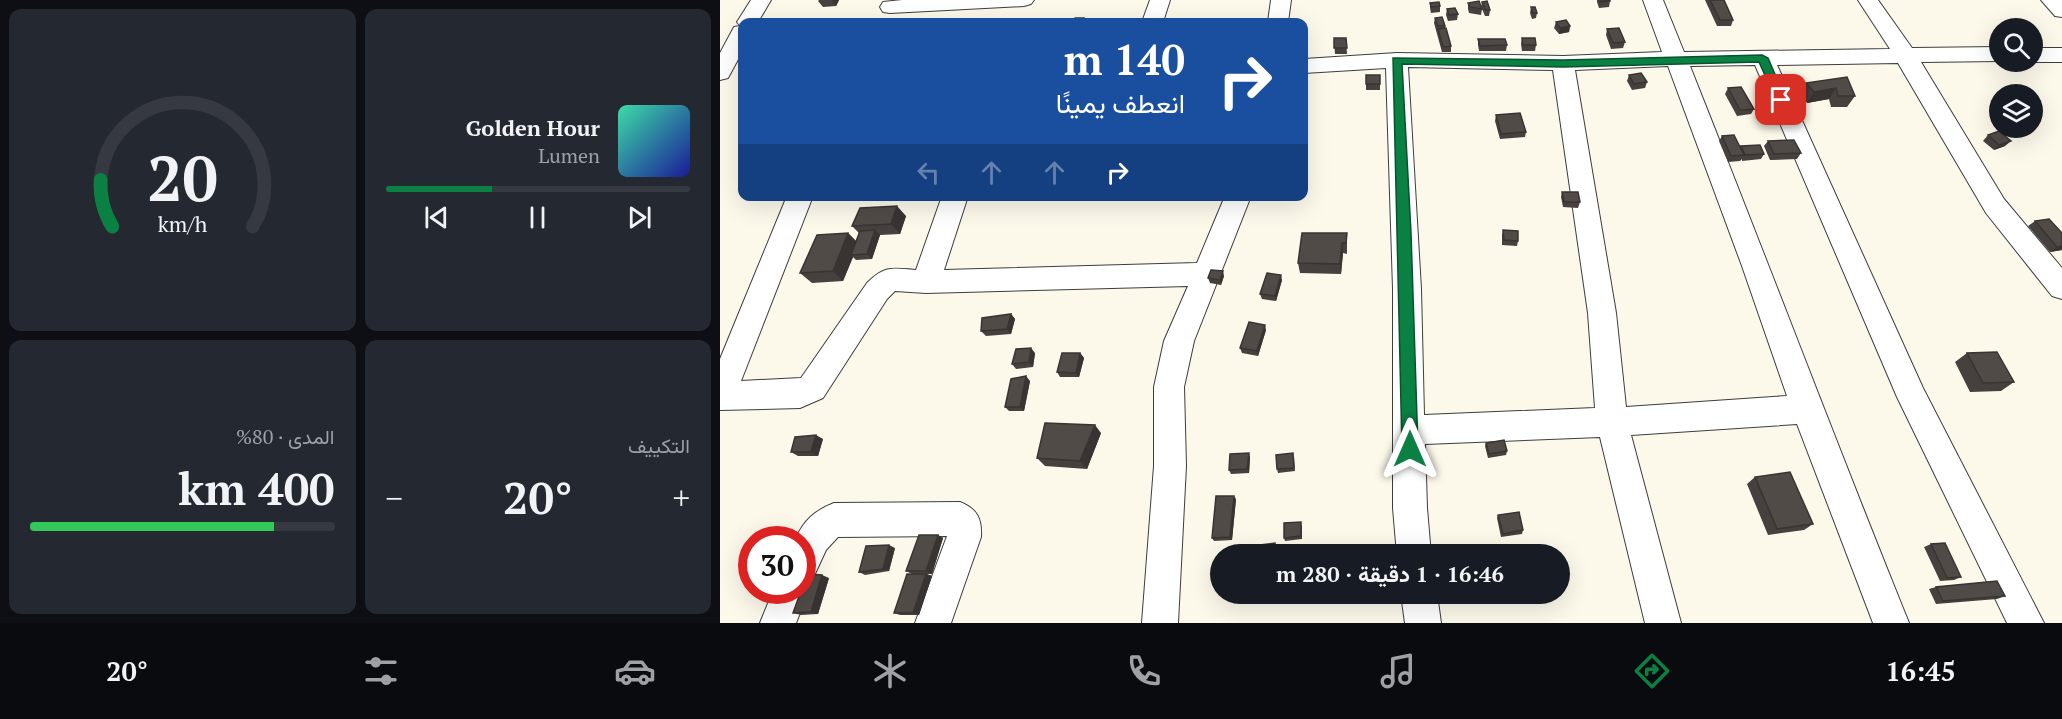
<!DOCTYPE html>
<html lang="ar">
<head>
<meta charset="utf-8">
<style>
  body { margin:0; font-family:"PT Serif",Vazirmatn,serif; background:#242831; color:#f1f3f6; direction:rtl; height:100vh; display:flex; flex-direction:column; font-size:22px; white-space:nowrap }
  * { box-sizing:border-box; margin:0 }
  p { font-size:20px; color:#9ea1a6 }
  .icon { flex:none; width:33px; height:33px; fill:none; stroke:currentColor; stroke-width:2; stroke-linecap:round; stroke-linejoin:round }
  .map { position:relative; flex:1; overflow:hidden; direction:ltr }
  .side { display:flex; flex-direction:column; gap:9px; padding:9px; background:#0d0f14; width:720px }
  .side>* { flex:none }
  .banner { position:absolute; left:18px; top:18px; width:570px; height:183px; border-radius:12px; box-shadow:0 6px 24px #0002; direction:rtl; background:#1a4fa0; color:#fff; overflow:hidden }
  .tools { position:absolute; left:1269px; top:18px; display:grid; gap:12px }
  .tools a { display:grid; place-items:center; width:54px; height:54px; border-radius:50%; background:#171b24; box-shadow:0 6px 24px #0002; font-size:30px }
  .speed { position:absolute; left:18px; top:526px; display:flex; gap:12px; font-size:30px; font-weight:700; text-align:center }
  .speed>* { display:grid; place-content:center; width:78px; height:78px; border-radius:50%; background:#171b24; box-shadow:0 6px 24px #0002; line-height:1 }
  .speed .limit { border:9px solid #d22; background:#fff; color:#111 }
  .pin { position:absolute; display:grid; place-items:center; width:51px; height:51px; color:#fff; margin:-26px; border-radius:12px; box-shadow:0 3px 9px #0006 }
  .me { position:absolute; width:66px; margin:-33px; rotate:0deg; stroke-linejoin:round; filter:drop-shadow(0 0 4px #0008) }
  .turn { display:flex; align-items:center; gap:21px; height:126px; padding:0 24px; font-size:27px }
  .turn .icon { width:78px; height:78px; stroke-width:2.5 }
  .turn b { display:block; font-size:42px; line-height:51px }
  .lanes { display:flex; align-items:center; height:57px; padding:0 24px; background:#0003; justify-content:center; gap:30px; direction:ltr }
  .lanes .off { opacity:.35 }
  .big { font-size:45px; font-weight:700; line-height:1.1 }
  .side .widget { flex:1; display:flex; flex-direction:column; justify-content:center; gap:9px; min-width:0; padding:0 21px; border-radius:12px; background:#242831 }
  .side .dial { align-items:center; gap:0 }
  .dial svg { height:156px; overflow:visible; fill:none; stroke:#363941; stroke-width:7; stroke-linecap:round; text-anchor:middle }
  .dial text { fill:#f1f3f6; stroke:none }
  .song { display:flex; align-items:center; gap:18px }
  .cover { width:72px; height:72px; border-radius:9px; background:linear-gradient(135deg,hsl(160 70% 55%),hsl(240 70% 35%)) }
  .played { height:6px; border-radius:3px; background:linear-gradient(90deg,#0b8043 35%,#363941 35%) }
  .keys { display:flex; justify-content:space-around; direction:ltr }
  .heat { display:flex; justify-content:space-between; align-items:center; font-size:33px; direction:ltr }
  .charge { height:9px; border-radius:4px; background:linear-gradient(90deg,#34c759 80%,#363941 0) }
  .side .tiles { flex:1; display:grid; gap:9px; grid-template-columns:repeat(2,1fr) }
  .trip { position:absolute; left:490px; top:544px; width:360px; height:60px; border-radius:30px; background:#171b24; box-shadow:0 6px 24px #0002; font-weight:700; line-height:60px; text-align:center; direction:rtl }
  .menu { display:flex; height:96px; justify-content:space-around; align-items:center; background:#090b0e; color:#9ea1a6 }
  .menu .icon { width:42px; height:42px }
  .menu .active { color:#0b8043 }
  .menu b { font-size:27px; color:#f1f3f6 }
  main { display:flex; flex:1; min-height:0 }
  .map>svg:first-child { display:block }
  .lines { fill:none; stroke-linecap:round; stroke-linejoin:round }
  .street-casing { stroke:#3d3d3d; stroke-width:2 }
  .street { fill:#fff; fill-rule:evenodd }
  .wall { fill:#46403e }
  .shaded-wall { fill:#393432 }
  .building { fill:#514b48; stroke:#393432; stroke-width:1.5 }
  .route { fill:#0b8043; stroke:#07532c; stroke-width:1.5 }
</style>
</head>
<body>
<main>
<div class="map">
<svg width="1342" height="623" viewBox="0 0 1342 623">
  <rect width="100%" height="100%" fill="#fcf8ea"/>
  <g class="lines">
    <g class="street-casing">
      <path id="street" d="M 31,0 L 51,0 L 38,22 L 22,22 L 22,52 L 8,78 L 0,80 L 0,53 L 14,27 L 20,26 L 17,22 Z
        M 182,0 L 314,0 L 311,4 L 304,6 L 170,13 L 163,12 L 160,7 L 163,2 Z
        M 430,0 L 450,0 L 443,22 L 422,22 Z
        M 551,0 L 571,0 L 568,22 L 548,22 Z
        M 923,0 L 943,0 L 964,52 L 1170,49 L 1138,0 L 1158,0 L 1192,48 L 1280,47 L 1280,61 L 1201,62 L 1284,199 L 1342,268 L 1342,299 L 1332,296 L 1266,213 L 1178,63 L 1057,65 L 1203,388 L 1324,623 L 1287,623 L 1177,397 L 1035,65 L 970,66 C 1044,251 1114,438 1189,623 L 1153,623 L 1077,424 L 911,435 L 961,623 L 925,623 L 880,437 L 705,444 L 707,508 L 711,555 L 677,555 L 673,508 L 673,289 L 666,68 L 584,73 L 584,59 L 677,53 L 843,56 L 942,52 ZM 948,66 L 1022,266 L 1067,396 L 906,407 L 896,313 L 855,70 ZM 688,67 L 833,70 L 868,313 L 875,408 L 704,415 L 701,289 Z
        M 1321,0 L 1342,0 L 1342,17 L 1335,16 Z
        M 1312,48 L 1342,48 L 1342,62 L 1310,62 L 1312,62 Z
        M 67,196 L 93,196 L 21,381 L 81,378 L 147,283 C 165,265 172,268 196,270 L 222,196 L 248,196 L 224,270 L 477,263 L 505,196 L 531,196 L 474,341 L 464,387 L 466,466 L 458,623 L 422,623 L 434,466 L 434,387 L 444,341 L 468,286 L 206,293 L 175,291 L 167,299 L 103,398 L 80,408 L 0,410 L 0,359 Z
        M 240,502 C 257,509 262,518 261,537 L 231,623 L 195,623 L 227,536 L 118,537 L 106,550 L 94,576 L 84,580 L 89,591 L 76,623 L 40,623 L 53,591 L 82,591 L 82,540 L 75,540 C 84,520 94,511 114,503 Z
        M 681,594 L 717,594 L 721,623 L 685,623 Z"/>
    </g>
    <use href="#street" class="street"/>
  </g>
  <path class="wall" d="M 99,0 L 119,0 L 116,6 L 103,7 L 98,1 Z
    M 877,0 L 890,0 L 890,1 L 889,7 L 879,8 L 877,2 Z
    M 985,0 L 1004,0 L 1013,20 L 1011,26 L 997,26 Z
    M 762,2 L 770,10 L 769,16 L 765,16 L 762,9 L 761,15 L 749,13 L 748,9 L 748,3 L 761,7 Z
    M 710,3 L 720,6 L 720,12 L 711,13 L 710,8 Z
    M 811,7 L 817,13 L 816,18 L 812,19 L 810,13 Z
    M 727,9 L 738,14 L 737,20 L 728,21 L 726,15 Z
    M 715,18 L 725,26 L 725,28 L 731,46 L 731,52 L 722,52 L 714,23 Z
    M 836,22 L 850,26 L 849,32 L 839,34 L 834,28 Z
    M 887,29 L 905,42 L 903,48 L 891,49 L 886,35 Z
    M 614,38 L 626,38 L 627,54 L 615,54 Z
    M 802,38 L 816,45 L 815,51 L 802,51 L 801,44 Z
    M 758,39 L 787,45 L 786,51 L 759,51 L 758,45 Z
    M 646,75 L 660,75 L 660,90 L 646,90 Z
    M 909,75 L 927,82 L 925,88 L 912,90 L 907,81 Z
    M 1127,77 L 1135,96 L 1127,107 L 1111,107 L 1109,99 L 1087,103 L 1080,94 L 1086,83 Z
    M 1038,86 L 1060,106 L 1057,112 L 1045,113 L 1035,92 Z
    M 1008,88 L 1034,109 L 1031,114 L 1017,116 L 1005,94 Z
    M 776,115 L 806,132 L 805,137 L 780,139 L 775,121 Z
    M 1268,135 L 1285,146 L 1274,150 L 1263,141 Z
    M 1002,136 L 1020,148 L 1021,146 L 1044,154 L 1041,159 L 1022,161 L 1022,159 L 1020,161 L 1008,162 L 999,141 Z
    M 1048,141 L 1081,153 L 1077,159 L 1050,160 L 1044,146 Z
    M 842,192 L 860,202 L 858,208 L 843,207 L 841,197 Z
    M 186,216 L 180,234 L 160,235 L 152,259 L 136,260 L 133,257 L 123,281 L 92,283 L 80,273 L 128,233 L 136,241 L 139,233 L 132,226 Z
    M 1315,221 L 1342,233 L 1342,250 L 1330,252 L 1308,226 Z
    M 783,230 L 798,241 L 797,246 L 782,245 L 782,235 Z
    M 627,233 L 627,254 L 623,253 L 621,274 L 580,273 L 578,263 Z
    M 504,276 L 501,285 L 490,283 L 488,278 Z
    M 562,280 L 556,301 L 542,299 L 540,294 Z
    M 291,314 L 295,319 L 291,334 L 266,336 L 261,331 Z
    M 546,330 L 538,356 L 522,353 L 520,348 Z
    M 315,353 L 313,367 L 296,369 L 292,364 Z
    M 360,353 L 364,358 L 359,377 L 340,377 L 337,372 Z
    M 1247,353 L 1294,382 L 1281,391 L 1250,392 L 1235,362 Z
    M 310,381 L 304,411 L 289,411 L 285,407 Z
    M 381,433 L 367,469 L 325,466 L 317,458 Z
    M 103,439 L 98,456 L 78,456 L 71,452 Z
    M 766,443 L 787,451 L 786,455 L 768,458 L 765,446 Z
    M 530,457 L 529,473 L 511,474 L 509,470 Z
    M 574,457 L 575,471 L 558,473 L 557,469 Z
    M 1035,477 L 1093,524 L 1084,530 L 1048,535 L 1027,484 Z
    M 516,499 L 512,540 L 494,541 L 492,538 Z
    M 778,515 L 803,530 L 802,534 L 781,537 L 777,518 Z
    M 582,525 L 582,539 L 565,541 L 564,538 Z
    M 218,535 L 223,538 L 212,574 L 207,574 L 212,576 L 199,615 L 180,615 L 174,613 L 192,574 L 186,571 Z
    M 1211,544 L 1241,577 L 1234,580 L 1220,581 L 1204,547 Z
    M 175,548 L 169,571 L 145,575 L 139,572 Z
    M 109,578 L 98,614 L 81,615 L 73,613 Z
    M 1216,587 L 1285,596 L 1277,599 L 1216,604 L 1209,589 Z"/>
  <path class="shaded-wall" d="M 112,0 L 119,0 L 116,6 Z
    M 850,26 L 849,32 L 839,34 L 840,28 Z
    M 1116,88 L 1109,99 L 1087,103 L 1094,92 Z
    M 1291,141 L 1285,146 L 1274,150 L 1279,145 Z
    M 177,206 L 186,216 L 180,234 L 171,224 Z
    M 155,230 L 160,235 L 152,259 L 147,254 Z
    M 128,233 L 138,243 L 131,255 L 133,257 L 123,281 L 113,271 Z
    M 622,243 L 623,253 L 621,274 L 620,264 Z
    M 1342,246 L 1342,250 L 1330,252 L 1337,247 Z
    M 503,271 L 504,276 L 501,285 L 500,280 Z
    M 561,275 L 562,280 L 556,301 L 555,296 Z
    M 291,314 L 295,319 L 291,334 L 287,329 Z
    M 545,325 L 546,330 L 538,356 L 537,351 Z
    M 311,348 L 315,353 L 313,367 L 309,362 Z
    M 360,353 L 364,358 L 359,377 L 356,373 Z
    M 306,376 L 310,381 L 304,411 L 300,407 Z
    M 375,425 L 381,433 L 367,469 L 360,461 Z
    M 96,435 L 103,439 L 98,456 L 91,452 Z
    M 529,453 L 530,457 L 529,473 L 527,469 Z
    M 514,496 L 516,499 L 512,540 L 510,537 Z
    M 218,535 L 223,538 L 212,574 L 206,571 Z
    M 555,543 L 558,549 L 558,555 L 556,555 Z
    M 169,545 L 175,548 L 169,571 L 163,569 Z
    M 206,574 L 212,576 L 199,615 L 193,613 Z
    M 102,575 L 109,578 L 98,614 L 91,612 Z"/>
  <path class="building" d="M 880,0 L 890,0 L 890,1 L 880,2 Z
    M 990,0 L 1004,0 L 1013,20 L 1000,20 Z
    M 759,1 L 762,9 L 750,7 L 748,3 Z
    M 767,1 L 770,10 L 766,10 L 762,2 Z
    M 719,2 L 720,6 L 711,7 L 710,3 Z
    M 811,7 L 815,7 L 817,13 L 813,13 Z
    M 735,8 L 738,14 L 729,15 L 727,9 Z
    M 722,17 L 725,26 L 718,26 L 715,18 Z
    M 355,18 L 364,18 L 363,22 L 353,22 Z
    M 846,20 L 850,26 L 840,28 L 836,22 Z
    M 484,21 L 494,21 L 494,22 L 483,22 Z
    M 726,28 L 731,46 L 723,47 L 718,29 Z
    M 899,28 L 905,42 L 893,43 L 887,29 Z
    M 614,38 L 626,38 L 627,48 L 614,48 Z
    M 802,38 L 815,38 L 816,45 L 803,45 Z
    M 758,39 L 785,39 L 787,45 L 760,46 Z
    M 921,73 L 927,82 L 914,84 L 909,75 Z
    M 646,75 L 660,75 L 660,84 L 646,84 Z
    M 1127,77 L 1135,96 L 1118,96 L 1116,88 L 1094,92 L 1086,83 Z
    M 1038,86 L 1050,86 L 1060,106 L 1048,107 Z
    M 1021,87 L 1034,109 L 1020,110 L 1008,88 Z
    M 800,113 L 806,132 L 781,134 L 776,115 Z
    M 1279,131 L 1291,141 L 1279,145 L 1268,135 Z
    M 1014,135 L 1024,155 L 1011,156 L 1002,136 Z
    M 1074,140 L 1081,153 L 1054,154 L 1048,141 Z
    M 1040,145 L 1044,154 L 1025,155 L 1021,146 Z
    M 842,192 L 858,192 L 860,202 L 844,202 Z
    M 177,206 L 171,224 L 132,226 L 140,208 Z
    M 1329,219 L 1342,233 L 1342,246 L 1337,247 L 1315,221 Z
    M 155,230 L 147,254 L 131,255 L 140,231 Z
    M 783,230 L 798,231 L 798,241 L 784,240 Z
    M 128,233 L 113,271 L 80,273 L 97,235 Z
    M 582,233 L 627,233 L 626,243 L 622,243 L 620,264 L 578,263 Z
    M 491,270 L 503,271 L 500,280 L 488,278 Z
    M 547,273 L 561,275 L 555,296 L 540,294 Z
    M 291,314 L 287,329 L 261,331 L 262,318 Z
    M 529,322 L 545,325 L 537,351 L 520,348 Z
    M 311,348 L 309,362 L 292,364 L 296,349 Z
    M 1277,352 L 1294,382 L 1263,383 L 1247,353 Z
    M 342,353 L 360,353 L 356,373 L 337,372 Z
    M 306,376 L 300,407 L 285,407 L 291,379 Z
    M 325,423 L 375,425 L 360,461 L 317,458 Z
    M 96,435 L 91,452 L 71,452 L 75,437 Z
    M 784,440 L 787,451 L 769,454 L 766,443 Z
    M 529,453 L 527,469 L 509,470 L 510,454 Z
    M 573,453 L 574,468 L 557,469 L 556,455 Z
    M 1070,472 L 1093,524 L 1057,529 L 1035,477 Z
    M 496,496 L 514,496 L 510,537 L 492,538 Z
    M 799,512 L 803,530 L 783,534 L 778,515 Z
    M 581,522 L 581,536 L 564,538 L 564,523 Z
    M 199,535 L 218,535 L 206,571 L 186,571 Z
    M 555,543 L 556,555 L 517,555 L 516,548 Z
    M 1225,543 L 1241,577 L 1227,578 L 1211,544 Z
    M 169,545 L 163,569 L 139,572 L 146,546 Z
    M 87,574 L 102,575 L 91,612 L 73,613 L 81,591 L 82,591 L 82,587 Z
    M 187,574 L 206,574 L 193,613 L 174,613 Z
    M 1277,581 L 1285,596 L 1223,601 L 1216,587 Z"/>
  <path class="route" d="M 1042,55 L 1048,58 L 1066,100 L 1065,102 L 1057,102 L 1039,62 L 843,67 L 682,64 L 691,233 L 698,449 L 695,454 L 690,456 L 684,454 L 682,449 L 673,58 L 843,60 Z"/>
</svg>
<div class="tools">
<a><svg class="icon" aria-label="search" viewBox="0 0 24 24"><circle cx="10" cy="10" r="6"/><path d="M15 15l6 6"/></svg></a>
<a><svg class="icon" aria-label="layers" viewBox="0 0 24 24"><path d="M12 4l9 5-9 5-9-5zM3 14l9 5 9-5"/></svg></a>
</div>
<div class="speed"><div class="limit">30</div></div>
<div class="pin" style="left:1061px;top:100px;background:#d93025"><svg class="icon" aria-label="arrive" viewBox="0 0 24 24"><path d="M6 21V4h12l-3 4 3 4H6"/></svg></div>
<svg class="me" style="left:690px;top:449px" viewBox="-20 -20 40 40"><path d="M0-17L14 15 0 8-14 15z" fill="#0b8043" stroke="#fff" stroke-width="4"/></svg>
<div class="trip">16:46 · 1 دقيقة · 280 m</div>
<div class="banner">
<div class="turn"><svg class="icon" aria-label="right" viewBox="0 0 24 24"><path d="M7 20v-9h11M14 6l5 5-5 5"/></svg><div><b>140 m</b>انعطف يمينًا</div></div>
<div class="lanes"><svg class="icon off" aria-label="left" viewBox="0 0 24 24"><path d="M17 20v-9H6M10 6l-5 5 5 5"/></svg><svg class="icon off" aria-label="ahead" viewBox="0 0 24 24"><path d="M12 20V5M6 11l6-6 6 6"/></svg><svg class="icon off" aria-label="ahead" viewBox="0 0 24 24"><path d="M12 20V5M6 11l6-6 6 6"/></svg><svg class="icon" aria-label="right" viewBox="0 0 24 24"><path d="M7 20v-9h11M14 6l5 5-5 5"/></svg></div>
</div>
</div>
<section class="side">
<div class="tiles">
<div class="widget">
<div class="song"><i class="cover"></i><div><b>Golden Hour</b><p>Lumen</p></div></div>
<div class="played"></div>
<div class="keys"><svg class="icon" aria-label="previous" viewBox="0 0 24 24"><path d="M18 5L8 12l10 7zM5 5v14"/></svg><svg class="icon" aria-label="pause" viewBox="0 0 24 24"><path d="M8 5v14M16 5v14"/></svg><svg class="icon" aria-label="next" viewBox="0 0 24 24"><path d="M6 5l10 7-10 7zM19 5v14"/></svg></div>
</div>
<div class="widget dial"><svg viewBox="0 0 100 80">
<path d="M14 69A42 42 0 1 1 86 69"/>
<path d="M14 69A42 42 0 0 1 8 45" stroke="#0b8043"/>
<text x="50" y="56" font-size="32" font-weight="700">20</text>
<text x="50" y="72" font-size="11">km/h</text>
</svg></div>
<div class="widget"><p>التكييف</p>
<div class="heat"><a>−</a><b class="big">20°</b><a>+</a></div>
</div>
<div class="widget"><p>المدى · 80%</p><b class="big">400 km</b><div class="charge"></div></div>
</div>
</section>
</main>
<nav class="menu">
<b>16:45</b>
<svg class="icon active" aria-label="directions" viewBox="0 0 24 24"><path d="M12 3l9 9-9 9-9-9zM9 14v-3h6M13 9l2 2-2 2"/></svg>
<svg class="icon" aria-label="music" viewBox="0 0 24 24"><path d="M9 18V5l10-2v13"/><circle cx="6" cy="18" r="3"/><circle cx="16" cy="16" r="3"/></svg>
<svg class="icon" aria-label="phone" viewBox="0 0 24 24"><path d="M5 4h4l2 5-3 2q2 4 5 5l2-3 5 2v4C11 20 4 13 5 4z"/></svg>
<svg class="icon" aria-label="climate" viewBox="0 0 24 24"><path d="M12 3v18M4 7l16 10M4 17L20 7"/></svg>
<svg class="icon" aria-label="car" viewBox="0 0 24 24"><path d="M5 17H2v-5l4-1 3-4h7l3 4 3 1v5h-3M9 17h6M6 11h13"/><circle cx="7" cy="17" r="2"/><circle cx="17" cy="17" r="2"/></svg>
<svg class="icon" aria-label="filters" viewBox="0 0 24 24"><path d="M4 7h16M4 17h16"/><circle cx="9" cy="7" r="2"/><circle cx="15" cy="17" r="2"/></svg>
<b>20°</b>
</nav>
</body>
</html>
